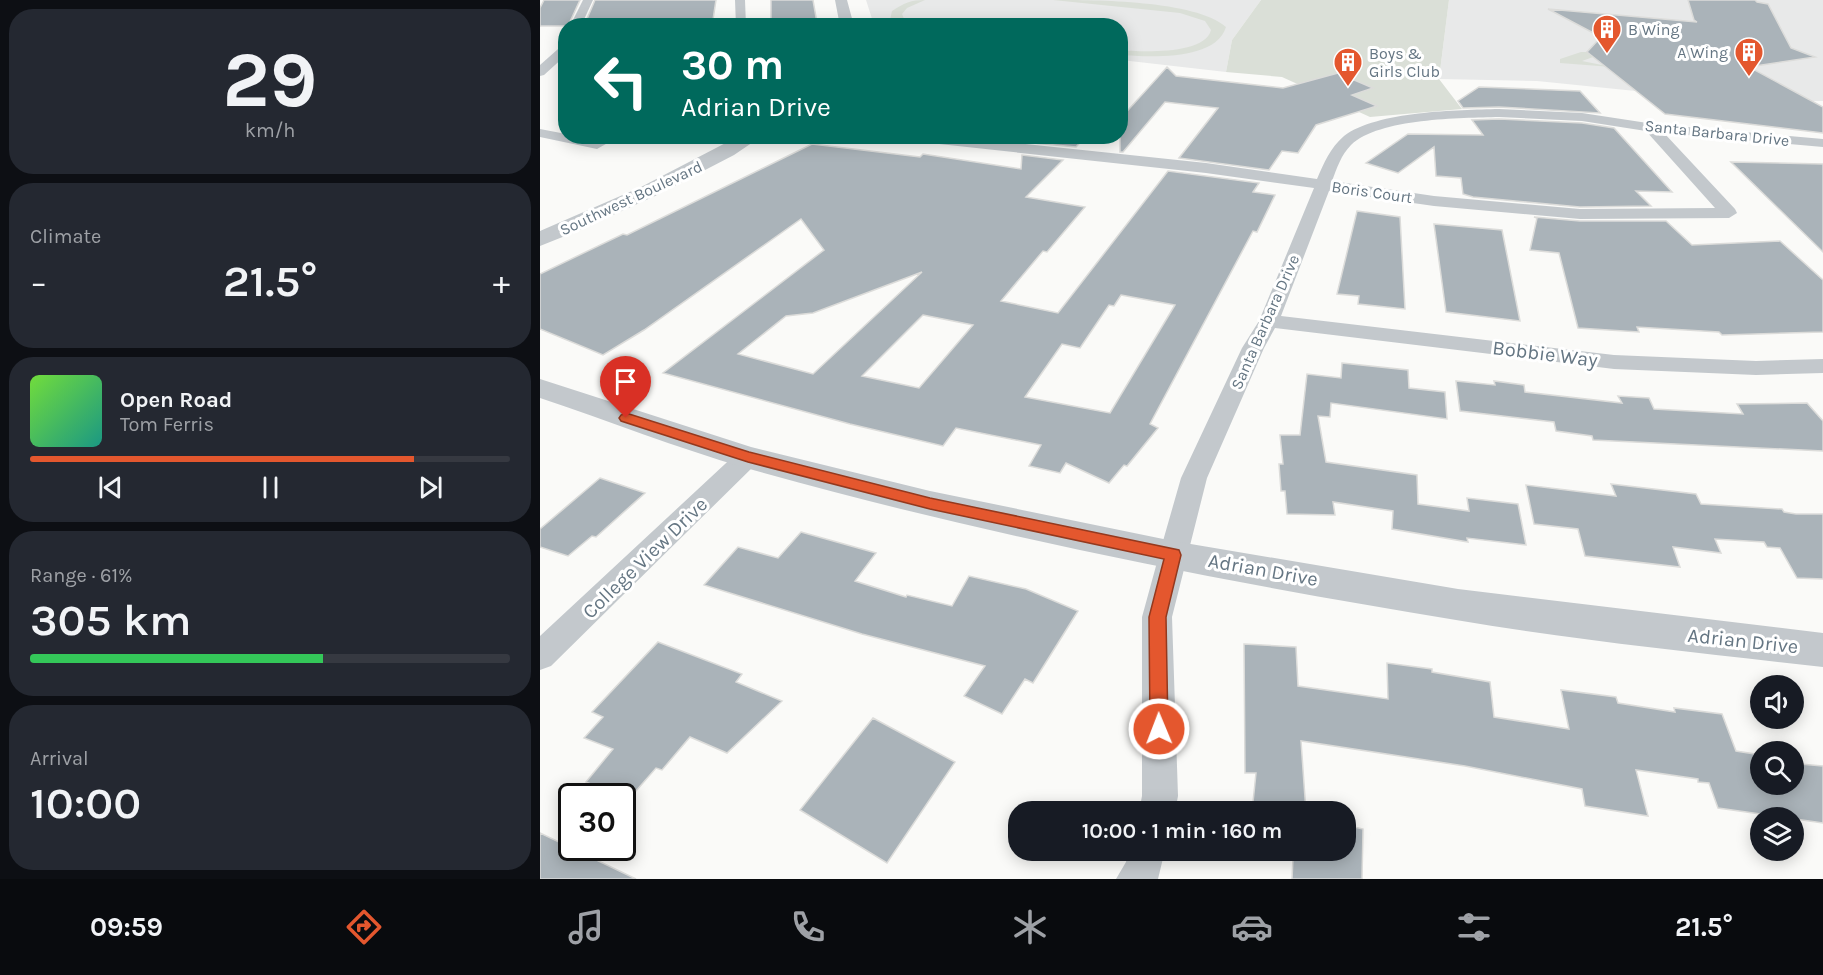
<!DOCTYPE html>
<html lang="en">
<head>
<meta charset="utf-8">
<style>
  body { margin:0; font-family:Karla,sans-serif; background:#242831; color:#f1f3f6; height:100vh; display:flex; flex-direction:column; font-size:22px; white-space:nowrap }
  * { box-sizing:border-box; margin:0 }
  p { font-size:20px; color:#9ea1a6 }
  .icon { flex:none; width:33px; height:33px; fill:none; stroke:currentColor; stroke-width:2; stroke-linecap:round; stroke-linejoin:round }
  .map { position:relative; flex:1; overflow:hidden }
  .details { display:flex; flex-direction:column; gap:9px; padding:9px; background:#0d0f14; width:540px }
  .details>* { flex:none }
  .hud { position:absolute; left:18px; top:18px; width:570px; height:126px; border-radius:24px; box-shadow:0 3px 15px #0003; background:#00695c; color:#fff; overflow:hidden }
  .controls { position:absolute; left:1210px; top:675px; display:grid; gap:12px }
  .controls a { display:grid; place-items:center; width:54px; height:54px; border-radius:50%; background:#171b24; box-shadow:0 3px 15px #0003; font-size:30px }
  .speed { position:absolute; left:18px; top:783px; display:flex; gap:12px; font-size:30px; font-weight:700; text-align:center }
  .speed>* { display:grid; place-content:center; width:78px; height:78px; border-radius:50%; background:#171b24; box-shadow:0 3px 15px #0003; line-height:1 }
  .speed .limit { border:3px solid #111; border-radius:9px; background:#fff; color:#111 }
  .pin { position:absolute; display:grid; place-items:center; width:51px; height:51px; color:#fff; margin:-62px -26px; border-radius:50% 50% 50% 0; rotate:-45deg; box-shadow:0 0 6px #0007 }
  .pin .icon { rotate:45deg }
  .me { position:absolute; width:66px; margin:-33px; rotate:359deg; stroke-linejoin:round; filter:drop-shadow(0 0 4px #0008) }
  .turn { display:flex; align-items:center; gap:21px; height:126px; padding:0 24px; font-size:27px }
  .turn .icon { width:78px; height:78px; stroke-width:2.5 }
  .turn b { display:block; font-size:42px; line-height:51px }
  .big { font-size:45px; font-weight:600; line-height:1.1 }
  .details .widget { flex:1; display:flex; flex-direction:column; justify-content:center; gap:9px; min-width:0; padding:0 21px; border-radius:24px; background:#242831 }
  .details .dial { align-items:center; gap:0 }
  .dial b { font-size:78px; line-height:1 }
  .song { display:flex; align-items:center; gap:18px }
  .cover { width:72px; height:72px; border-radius:9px; background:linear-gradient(135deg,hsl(100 70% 55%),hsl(170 70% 35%)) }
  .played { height:6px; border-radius:3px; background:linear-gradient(90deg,#e4572e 80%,#363941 80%) }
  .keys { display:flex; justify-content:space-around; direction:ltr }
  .heat { display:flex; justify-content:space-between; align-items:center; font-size:33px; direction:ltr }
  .charge { height:9px; border-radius:4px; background:linear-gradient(90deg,#34c759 61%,#363941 0) }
  .trip { position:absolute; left:468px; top:801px; width:348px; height:60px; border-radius:24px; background:#171b24; box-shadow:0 3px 15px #0003; font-weight:600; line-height:60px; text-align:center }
  .tab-bar { display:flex; height:96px; justify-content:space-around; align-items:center; background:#090b0e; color:#9ea1a6 }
  .tab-bar .icon { width:42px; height:42px }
  .tab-bar .selected { color:#e4572e }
  .tab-bar b { font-size:27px; color:#f1f3f6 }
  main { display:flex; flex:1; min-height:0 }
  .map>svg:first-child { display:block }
  .built { fill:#e8e9e9 }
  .green { fill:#dadfd7 }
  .building { fill:#aab3b9; stroke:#dcdcda; stroke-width:1.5; fill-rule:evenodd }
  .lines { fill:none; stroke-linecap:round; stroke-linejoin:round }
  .minor { fill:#c3c8cc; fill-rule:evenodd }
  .tertiary { fill:#c3c8cc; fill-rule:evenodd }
  .route { fill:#e4572e; stroke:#94391e; stroke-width:1.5 }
  .labels { text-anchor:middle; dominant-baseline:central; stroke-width:6; stroke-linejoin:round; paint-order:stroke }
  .far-poi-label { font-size:16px; fill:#657683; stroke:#fff; text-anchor:start }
  .far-street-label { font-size:16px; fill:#657683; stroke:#fff }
  .street-label { font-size:20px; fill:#657683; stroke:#fff }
</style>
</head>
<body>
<main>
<section class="details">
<div class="widget dial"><b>29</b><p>km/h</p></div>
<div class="widget"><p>Climate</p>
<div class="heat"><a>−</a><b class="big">21.5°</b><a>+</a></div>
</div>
<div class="widget">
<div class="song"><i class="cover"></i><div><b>Open Road</b><p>Tom Ferris</p></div></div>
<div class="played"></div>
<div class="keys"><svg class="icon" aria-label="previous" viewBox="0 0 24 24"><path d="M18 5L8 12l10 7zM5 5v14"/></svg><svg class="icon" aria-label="pause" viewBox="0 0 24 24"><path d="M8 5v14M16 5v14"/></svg><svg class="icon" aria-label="next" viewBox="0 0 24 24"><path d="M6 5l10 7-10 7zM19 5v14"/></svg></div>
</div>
<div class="widget"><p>Range · 61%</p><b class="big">305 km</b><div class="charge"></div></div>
<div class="widget"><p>Arrival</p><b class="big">10:00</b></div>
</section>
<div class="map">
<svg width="1283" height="879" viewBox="0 0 1283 879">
  <rect width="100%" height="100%" fill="#fafaf8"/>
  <path class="built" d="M 326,0 L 721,0 L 692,40 L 686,72 L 581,60 L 580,26 L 334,25 Z
    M 909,0 L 1283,0 L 1283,101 L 1204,102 L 997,81 L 899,79 Z"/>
  <path class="green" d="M 385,0 L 367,8 L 362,14 L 365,21 L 375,25 L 356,25 L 350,20 L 352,11 C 364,3 371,0 385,0 Z
    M 513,0 C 555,0 655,0 686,27 C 676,61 609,57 581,55 L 581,50 C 600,52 665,55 671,30 L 665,21 L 640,13 Z
    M 721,0 L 909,0 L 899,79 L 922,109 L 830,117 L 742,77 L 686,72 L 692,40 Z
    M 1041,52 L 1048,52 L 1053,57 L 1042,61 L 1072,67 L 1020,63 L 1020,59 Z"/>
  <path class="building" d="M 4,0 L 40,0 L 28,26 L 0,26 L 0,8 Z
    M 55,0 L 176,0 L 172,26 L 44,26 Z
    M 231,0 L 273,0 L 277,23 L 231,26 Z
    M 1148,0 L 1215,0 L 1217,2 L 1228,4 L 1251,48 L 1275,57 L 1209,67 L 1283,107 L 1283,133 L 1125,114 L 1047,52 L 1061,37 L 1008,9 L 1157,22 L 1154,20 Z
    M 627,67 L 636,76 L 743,88 L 798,73 L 833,88 L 812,95 L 837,106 L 776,125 L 758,153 L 742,151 L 729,170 L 639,158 L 678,108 L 625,102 L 583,152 L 580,152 L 580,119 Z
    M 939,87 L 1040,91 L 1060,113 L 959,107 L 923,108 L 918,101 Z
    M 959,119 L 1042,123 L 1074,128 L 1132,192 L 1096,191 L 1111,206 L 1040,207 L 933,197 L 923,194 L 921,178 L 896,176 L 894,147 L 858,173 L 826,163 L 868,134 L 943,135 L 932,120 Z
    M 483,136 L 546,136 L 536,147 L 483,142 Z
    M 272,144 L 380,157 L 383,154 L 481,169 L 482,155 L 523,160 L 486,197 L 545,207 L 507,252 L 503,251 L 461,301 L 518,313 L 628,171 L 719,183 L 713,192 L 735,195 L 717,232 L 713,231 L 610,424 L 618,428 L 587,466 L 584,465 L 569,483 L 526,463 L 520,473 L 489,466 L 501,445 L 416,428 L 403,446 L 310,424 L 123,373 L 284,250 L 261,219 L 104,330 L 63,355 L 0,329 L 0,274 L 83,234 L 87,235 ZM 382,272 L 273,374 L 198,354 L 246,316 L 273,313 ZM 581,295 L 635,305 L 570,413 L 485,397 L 522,344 L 540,348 L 569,305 L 574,306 ZM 383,315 L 433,325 L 379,388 L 322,376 Z
    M 1191,162 L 1283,164 L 1283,252 Z
    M 817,211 L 860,217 L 865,309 L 818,304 L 819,296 L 797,294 Z
    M 994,217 L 1040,221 L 1126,221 L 1152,245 L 1240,241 L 1283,280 L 1283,332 L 1182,335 L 1179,332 L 1097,327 L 1099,332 L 1038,328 L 1019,253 L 990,250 L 997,218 Z
    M 894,224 L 962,230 L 980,321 L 906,312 Z
    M 802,363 L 868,370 L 869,388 L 905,392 L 907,419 L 791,403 L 790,417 L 778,416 L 786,462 L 877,475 L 878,504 L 929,511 L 927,498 L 978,504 L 986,545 L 927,538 L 928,542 L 852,529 L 853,511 L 793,502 L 795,515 L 747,514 L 745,491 L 741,491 L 739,464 L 743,464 L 740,435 L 760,435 L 767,374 L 801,378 Z
    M 916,381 L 955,385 L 954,381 L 984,385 L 985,392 L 1082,403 L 1078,396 L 1109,398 L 1114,409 L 1203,414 L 1197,404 L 1267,403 L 1283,421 L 1283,451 L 1053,440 L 1052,436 L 1016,431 L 1014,422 L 920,411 Z
    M 60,478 L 105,493 L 56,537 L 52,536 L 28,556 L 0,547 L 0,529 Z
    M 1071,484 L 1156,494 L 1161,504 L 1242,509 L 1244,512 L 1256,514 L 1283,514 L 1283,579 L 1257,578 L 1240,548 L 1227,547 L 1224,542 L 1175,539 L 1181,553 L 1133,547 L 1140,567 L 1045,556 L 1038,529 L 994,524 L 986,485 L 1076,496 Z
    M 261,532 L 336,553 L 315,581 L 366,597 L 367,595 L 412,606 L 429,576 L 486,589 L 538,611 L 493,683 L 485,679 L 462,714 L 424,696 L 445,666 L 322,634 L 164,585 L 198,547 L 238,558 Z
    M 118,642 L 202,674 L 196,682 L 242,701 L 187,753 L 150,737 L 122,770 L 116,768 L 88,800 L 46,782 L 73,749 L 44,738 L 63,717 L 52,712 Z
    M 704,644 L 756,647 L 758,686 L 848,699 L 847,663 L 892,669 L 892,672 L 950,682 L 954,717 L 1029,729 L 1021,690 L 1076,697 L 1078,703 L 1135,712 L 1134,708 L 1182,714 L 1196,751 L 1221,755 L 1221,784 L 1254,784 L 1254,759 L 1258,760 L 1260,764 L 1283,766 L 1283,823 L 1178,808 L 1169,783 L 1158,782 L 1158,779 L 1096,770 L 1108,816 L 1045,806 L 1042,789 L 925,766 L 761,741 L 766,812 L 712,812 L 716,773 L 705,773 Z
    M 333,718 L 415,762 L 347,863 L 260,810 Z
    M 806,825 L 823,829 L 822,879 L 752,879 L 753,858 L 717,850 L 806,850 Z
    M 0,833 L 96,879 L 0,879 Z"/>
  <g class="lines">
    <path class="minor" d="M 43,0 L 53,0 L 41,26 L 30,26 Z
      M 195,0 L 205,0 L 206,26 L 196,26 Z
      M 26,42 L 26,55 L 4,75 L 0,76 L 0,65 Z
      M 959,109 L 1042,113 L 1114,124 L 1283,139 L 1283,147 L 1124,133 L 1195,209 L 1197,213 L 1189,218 L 1040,219 L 894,206 L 789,191 L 741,316 L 1074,355 L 1216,361 L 1283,359 L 1283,373 L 1216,375 L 1074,369 L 735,328 L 724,348 L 667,478 L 632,617 L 638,796 L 635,812 L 599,812 L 602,796 L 602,617 L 619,555 L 641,478 L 702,348 L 719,321 L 774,188 L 666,173 L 362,140 L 355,136 L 408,136 L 666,163 L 777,179 C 784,163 790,148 804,136 C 837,111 918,110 959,109 ZM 959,117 L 1042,121 L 1106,131 L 1175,208 L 1040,209 L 894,196 L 792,181 C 797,168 801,155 811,145 C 839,118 921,118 959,117 Z
      M 0,129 L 26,134 L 26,136 L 55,140 L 62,136 L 80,136 L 57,149 L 0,137 Z
      M 208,448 L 217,451 L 220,457 L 217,463 L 11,666 L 0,670 L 0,636 L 199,451 Z
      M 588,850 L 625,850 L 618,879 L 576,879 L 586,862 Z"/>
    <path class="tertiary" d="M 295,0 L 307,0 L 314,26 L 300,26 Z
      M 199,136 L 222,136 L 194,155 L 115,196 L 35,232 L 0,246 L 0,231 L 101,187 Z
      M 0,379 L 211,447 L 390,491 L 633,541 L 918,589 L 1283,633 L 1283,667 C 1161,653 1038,641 916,620 C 678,581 439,534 206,468 C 137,448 69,421 0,398 Z"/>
  </g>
  <path class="route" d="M 86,413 L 209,452 L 390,498 L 639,550 L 641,555 L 626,617 L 628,729 L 626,735 L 619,738 L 612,735 L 610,729 L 609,617 L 624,559 L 390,509 L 208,462 L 81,421 L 79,418 L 81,415 Z"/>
  <defs>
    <g id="building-pin" transform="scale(1.5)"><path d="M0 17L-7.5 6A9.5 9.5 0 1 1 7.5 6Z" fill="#e4572e" stroke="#fff"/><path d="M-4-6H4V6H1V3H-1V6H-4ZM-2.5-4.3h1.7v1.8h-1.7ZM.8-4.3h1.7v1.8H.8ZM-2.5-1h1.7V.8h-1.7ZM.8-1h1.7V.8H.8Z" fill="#fff"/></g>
  </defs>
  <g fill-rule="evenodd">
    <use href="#building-pin" x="1067" y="29"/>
    <use href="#building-pin" x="1209" y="52"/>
    <use href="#building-pin" x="808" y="62"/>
  </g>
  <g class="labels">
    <g class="far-poi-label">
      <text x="1088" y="29">B Wing</text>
      <text x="1188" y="52" text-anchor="end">A Wing</text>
      <text x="829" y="53">Boys &amp;<tspan x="829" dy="18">Girls Club</tspan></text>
    </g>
    <g class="far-street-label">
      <text transform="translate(1177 133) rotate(6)">Santa Barbara Drive</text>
      <text transform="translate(832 192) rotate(8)">Boris Court</text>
      <text transform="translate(91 198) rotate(-25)">Southwest Boulevard</text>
      <text transform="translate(725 322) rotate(-66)">Santa Barbara Drive</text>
    </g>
    <g class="street-label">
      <text transform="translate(1005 354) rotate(7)">Bobbie Way</text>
      <text transform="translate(105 558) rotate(-44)">College View Drive</text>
      <text transform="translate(723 570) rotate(10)">Adrian Drive</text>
      <text transform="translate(1203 641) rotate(6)">Adrian Drive</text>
    </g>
  </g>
</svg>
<div class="controls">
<a><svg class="icon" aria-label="sound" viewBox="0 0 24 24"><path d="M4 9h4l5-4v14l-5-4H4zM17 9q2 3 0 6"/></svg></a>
<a><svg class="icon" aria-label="search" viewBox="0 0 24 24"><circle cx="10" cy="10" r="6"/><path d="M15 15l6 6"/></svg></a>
<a><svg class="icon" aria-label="layers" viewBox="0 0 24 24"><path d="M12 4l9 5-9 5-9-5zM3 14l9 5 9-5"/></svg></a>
</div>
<div class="speed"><div class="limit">30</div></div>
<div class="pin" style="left:86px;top:418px;background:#d93025"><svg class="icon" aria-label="arrive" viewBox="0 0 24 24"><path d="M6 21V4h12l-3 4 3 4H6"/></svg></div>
<svg class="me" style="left:619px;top:729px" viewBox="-20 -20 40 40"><circle r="17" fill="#e4572e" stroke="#fff" stroke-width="3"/><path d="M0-11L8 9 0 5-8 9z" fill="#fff"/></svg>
<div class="trip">10:00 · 1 min · 160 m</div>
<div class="hud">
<div class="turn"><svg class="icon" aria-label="left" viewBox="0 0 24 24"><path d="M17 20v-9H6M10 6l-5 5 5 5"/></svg><div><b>30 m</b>Adrian Drive</div></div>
</div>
</div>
</main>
<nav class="tab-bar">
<b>09:59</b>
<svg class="icon selected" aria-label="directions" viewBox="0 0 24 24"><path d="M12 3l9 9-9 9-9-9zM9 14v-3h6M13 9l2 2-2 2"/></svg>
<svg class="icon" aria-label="music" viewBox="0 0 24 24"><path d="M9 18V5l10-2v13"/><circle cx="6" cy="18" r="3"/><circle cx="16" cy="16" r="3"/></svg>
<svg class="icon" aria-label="phone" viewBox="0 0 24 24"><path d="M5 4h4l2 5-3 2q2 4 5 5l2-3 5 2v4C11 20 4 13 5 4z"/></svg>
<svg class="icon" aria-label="climate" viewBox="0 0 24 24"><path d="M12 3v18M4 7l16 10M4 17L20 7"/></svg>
<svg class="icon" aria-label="car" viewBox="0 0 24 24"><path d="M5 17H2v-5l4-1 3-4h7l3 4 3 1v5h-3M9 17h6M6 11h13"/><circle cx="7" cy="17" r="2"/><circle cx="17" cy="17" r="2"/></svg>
<svg class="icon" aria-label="filters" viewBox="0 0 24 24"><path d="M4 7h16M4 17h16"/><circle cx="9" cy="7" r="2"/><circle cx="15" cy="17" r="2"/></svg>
<b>21.5°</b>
</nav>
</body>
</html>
